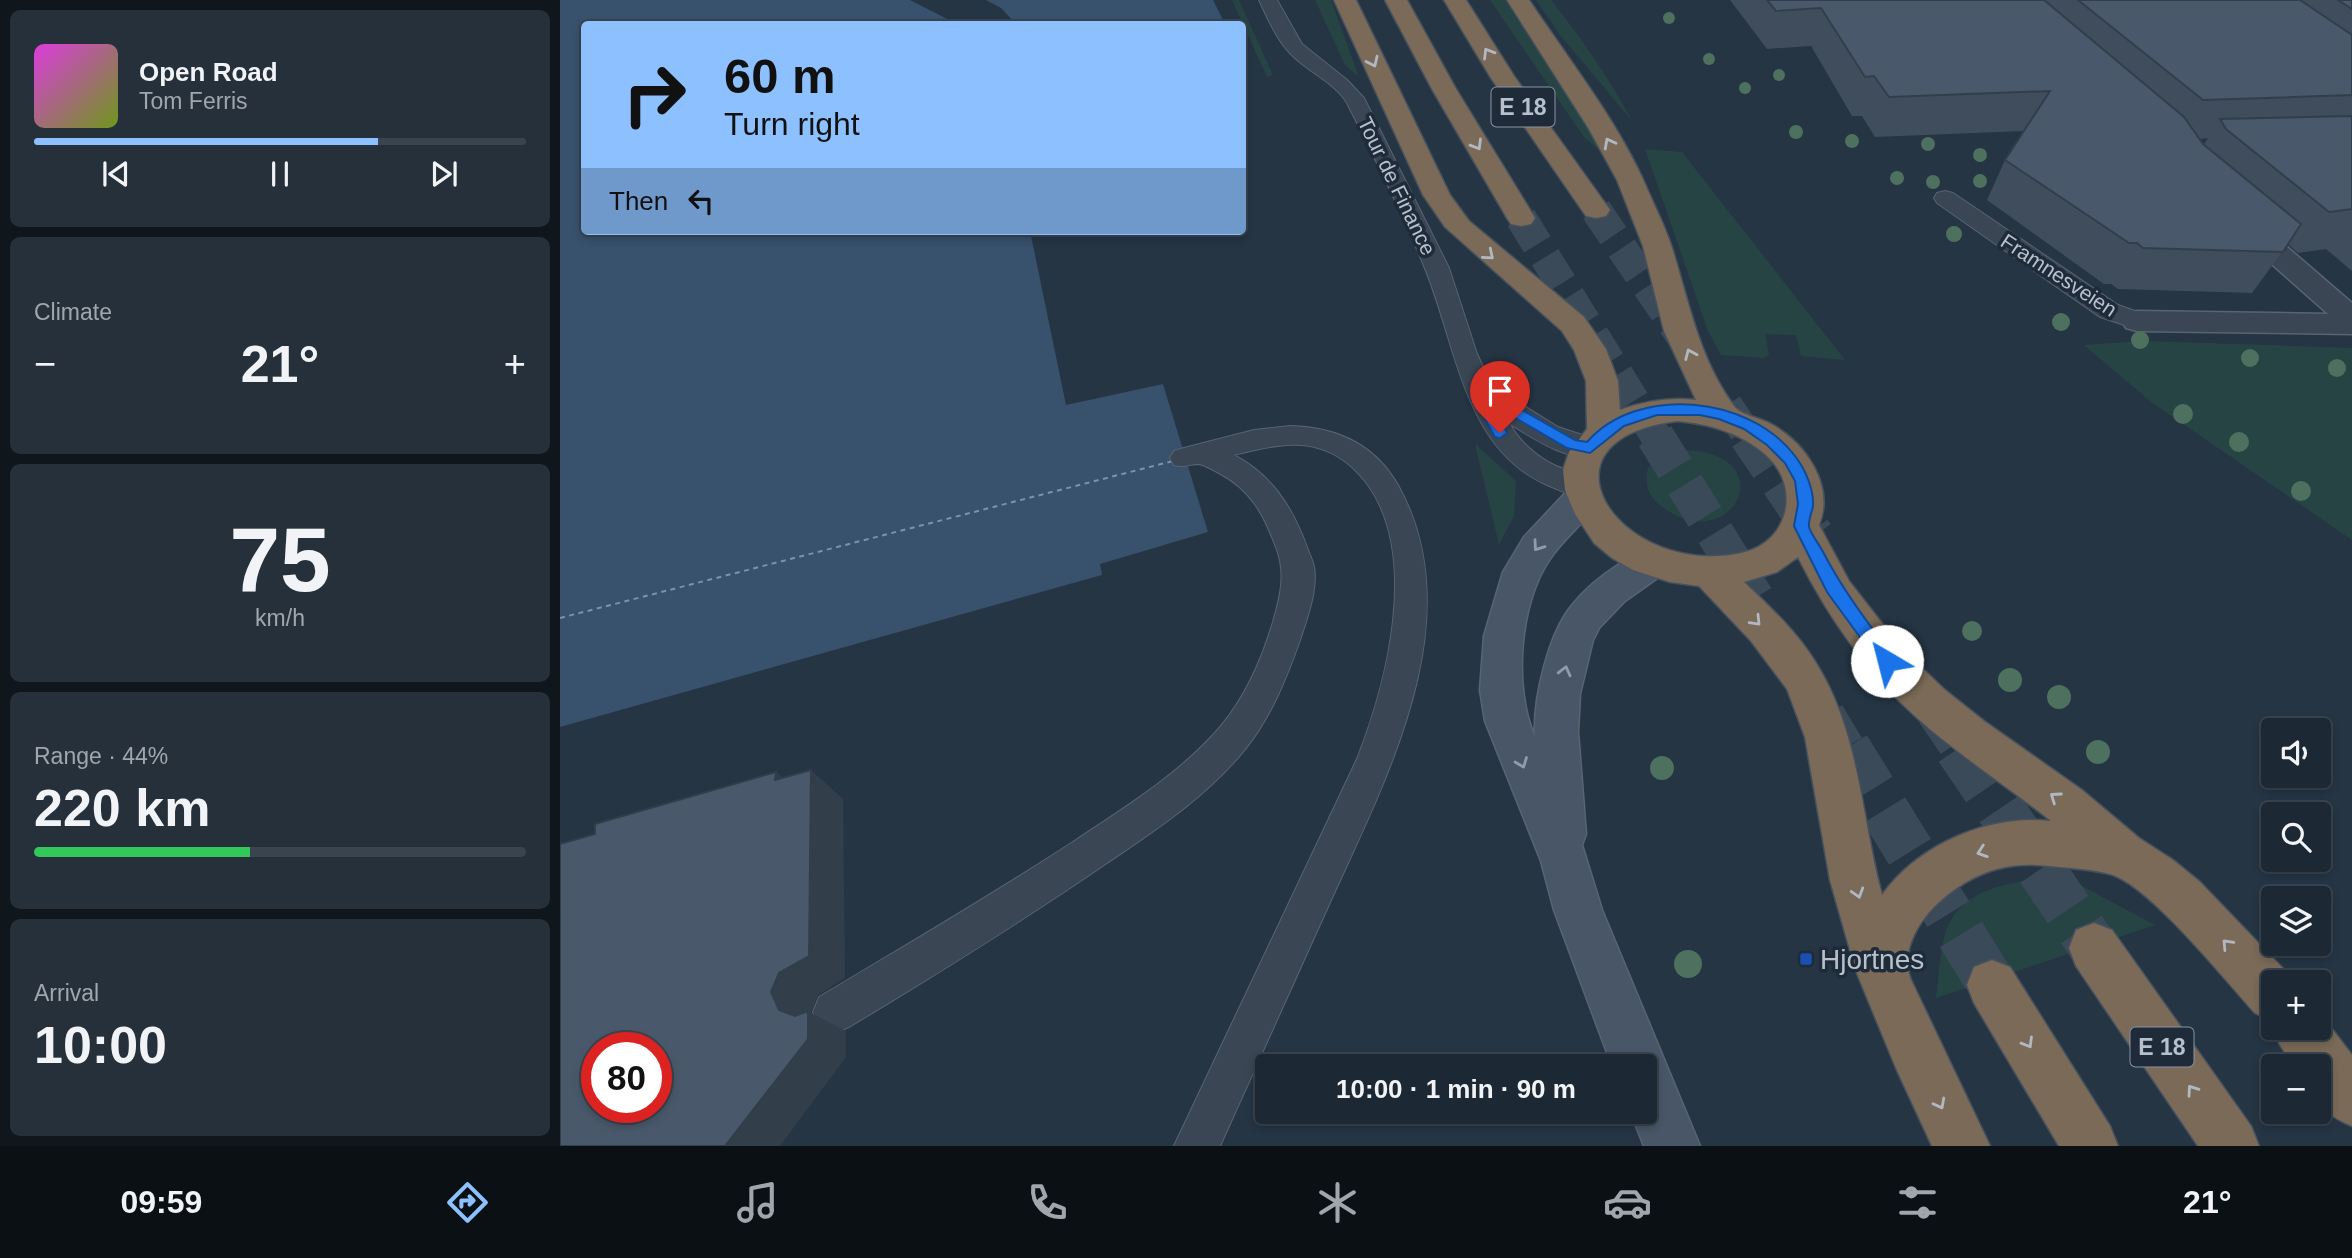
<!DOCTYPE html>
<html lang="en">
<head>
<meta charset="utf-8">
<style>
  body { margin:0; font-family:Helvetica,sans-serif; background:#25303b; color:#f1f3f6; height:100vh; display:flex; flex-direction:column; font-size:26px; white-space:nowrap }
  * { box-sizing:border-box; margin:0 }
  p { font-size:23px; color:#a0a6ac }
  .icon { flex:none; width:38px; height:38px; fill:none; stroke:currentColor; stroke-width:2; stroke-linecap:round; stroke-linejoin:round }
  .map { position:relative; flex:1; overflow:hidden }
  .side { display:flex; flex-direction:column; gap:10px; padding:10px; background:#0f161c; width:560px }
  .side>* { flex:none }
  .guide { position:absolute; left:21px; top:21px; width:665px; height:214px; border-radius:7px; box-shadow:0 4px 10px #0003,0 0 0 2px #3a444e; background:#8cc0fe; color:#111; overflow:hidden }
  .buttons { position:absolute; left:1701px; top:718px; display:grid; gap:14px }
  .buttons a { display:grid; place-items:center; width:70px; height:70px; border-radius:7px; background:#1c2833; box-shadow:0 4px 10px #0003,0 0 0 2px #3a444e; font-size:35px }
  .speed { position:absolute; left:21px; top:1032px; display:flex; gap:14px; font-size:35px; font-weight:700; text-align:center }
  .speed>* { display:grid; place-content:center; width:91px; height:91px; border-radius:50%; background:#1c2833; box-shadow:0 4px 10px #0003,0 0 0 2px #3a444e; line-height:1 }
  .speed .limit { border:10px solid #d22; background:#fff; color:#111 }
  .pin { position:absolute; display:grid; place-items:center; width:60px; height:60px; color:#fff; margin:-72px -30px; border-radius:50% 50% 50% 0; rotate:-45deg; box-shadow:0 0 7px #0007 }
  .pin .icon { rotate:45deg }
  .me { position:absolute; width:77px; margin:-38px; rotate:323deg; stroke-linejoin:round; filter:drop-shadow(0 0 5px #0008) }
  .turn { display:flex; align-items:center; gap:24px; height:147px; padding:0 28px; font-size:32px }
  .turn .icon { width:91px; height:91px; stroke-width:2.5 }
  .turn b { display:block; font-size:49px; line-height:60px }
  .then { display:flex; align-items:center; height:66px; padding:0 28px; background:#0003; gap:14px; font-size:26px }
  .big { font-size:52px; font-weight:700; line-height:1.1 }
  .side .card { flex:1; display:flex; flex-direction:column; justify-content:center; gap:10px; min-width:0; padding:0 24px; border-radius:10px; background:#25303b }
  .side .dial { align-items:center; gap:0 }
  .dial b { font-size:91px; line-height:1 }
  .song { display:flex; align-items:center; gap:21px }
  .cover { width:84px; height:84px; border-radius:10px; background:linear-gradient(135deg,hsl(300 70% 55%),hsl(80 70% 35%)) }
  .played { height:7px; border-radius:4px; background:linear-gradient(90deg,#8cc0fe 70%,#3a444e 70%) }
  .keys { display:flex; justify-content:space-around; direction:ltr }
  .heat { display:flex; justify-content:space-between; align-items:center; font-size:38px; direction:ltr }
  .charge { height:10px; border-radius:5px; background:linear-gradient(90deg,#34c759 44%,#3a444e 0) }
  .trip { position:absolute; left:695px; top:1054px; width:402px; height:70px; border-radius:7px; background:#1c2833; box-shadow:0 4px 10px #0003,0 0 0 2px #3a444e; font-weight:700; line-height:70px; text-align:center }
  .dock { display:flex; height:112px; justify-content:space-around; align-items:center; background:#0b1014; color:#a0a6ac }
  .dock .icon { width:49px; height:49px }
  .dock .selected { color:#8cc0fe }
  .dock b { font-size:32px; color:#f1f3f6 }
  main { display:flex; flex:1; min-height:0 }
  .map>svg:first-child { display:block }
  .green { fill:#274445 }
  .water { fill:#38516c }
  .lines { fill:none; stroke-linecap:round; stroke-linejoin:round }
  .ferry { stroke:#7694b2; stroke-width:2; stroke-dasharray:5 4.5; stroke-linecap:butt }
  .highway-tunnel-far2 { stroke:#3b4a59; stroke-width:31; stroke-dasharray:31 15; stroke-linecap:butt }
  .highway-tunnel-far1 { stroke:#3b4a59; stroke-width:38; stroke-dasharray:38 19; stroke-linecap:butt }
  .highway-tunnel { stroke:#3b4a59; stroke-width:49; stroke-dasharray:49 24; stroke-linecap:butt }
  .lane-casing { stroke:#586471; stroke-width:2 }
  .street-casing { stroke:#586471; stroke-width:3 }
  .secondary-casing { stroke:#586471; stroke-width:3 }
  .highway-casing { stroke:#45515e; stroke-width:3 }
  .lane { fill:#3a4654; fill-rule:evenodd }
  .street { fill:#3a4654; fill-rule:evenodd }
  .secondary { fill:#485667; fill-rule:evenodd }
  .highway { fill:#7a6a57; fill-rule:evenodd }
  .tree { fill:#4d705f }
  .wall { fill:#3f4d5c; fill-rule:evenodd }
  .shaded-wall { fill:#333e4b }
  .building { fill:#49596b; stroke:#333e4b; stroke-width:2; fill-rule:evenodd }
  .oneway { stroke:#b1b8c1 }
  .oneway2 { stroke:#909ca9 }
  .route { fill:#1a73e8; stroke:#114b97; stroke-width:2 }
  .transit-dot { fill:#1a4fb4; stroke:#1f2b39; stroke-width:2.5 }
  .labels { text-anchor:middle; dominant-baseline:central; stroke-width:7; stroke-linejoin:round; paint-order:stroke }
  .far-street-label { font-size:21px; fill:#b7c1cd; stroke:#1f2b39 }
  .shield { fill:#1f2b39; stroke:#8994a1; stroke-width:2 }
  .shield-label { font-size:23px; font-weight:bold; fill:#b7c1cd }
  .near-poi-label { font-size:28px; fill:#b7c1cd; stroke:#1f2b39; text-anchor:start }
</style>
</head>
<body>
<main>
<section class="side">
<div class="card">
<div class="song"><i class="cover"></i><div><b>Open Road</b><p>Tom Ferris</p></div></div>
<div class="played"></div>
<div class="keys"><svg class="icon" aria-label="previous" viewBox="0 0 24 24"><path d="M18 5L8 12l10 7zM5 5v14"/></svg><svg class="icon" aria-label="pause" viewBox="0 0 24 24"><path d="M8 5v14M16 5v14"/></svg><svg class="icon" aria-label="next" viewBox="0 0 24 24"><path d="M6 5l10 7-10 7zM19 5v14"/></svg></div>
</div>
<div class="card"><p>Climate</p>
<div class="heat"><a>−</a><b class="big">21°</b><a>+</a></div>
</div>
<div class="card dial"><b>75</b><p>km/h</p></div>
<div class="card"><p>Range · 44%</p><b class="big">220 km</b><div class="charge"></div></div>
<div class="card"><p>Arrival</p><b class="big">10:00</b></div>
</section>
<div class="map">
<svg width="1792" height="1146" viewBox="0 0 1792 1146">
  <rect width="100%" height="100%" fill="#253544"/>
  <path class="green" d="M 672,0 L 679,0 L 713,75 L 707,77 Z
    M 755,0 L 771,0 L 799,77 L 785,65 Z
    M 930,0 L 945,0 L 1046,157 L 1024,137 Z
    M 976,0 L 991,0 C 1022,39 1049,78 1072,121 L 1000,35 Z
    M 1085,149 L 1122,152 L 1285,360 L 1241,356 L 1236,335 L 1205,334 L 1209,355 L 1204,358 L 1161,355 L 1148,331 Z
    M 1584,341 L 1792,348 L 1792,540 L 1591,402 L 1524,345 Z
    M 915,444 L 956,481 L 954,516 L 939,545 Z
    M 1120,450 C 1227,450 1173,561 1101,506 C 1088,496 1084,484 1088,468 L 1106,453 Z
    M 1477,879 L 1520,885 L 1595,925 L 1376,998 C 1379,977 1380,946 1387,928 C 1402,891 1443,884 1477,879 Z"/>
  <path class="water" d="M 0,0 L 350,0 L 397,24 L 24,24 L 24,231 L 470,231 L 506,405 L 603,384 L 648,532 L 540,564 L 542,575 L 0,727 Z
    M 426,0 L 653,0 L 665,24 L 456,24 L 441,8 Z"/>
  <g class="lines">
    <path class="ferry" d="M 0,618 L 613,461"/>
    <path class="highway-tunnel-far2" d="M 1036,210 L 1126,343
      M 961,218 L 1097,438
      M 1167,405 L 1189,438"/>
    <path class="highway-tunnel-far1" d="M 1095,436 L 1195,598
      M 1188,436 L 1255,535
      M 1375,712 L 1401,750
      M 1266,715 L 1287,750"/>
    <path class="highway-tunnel" d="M 1286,748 L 1432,985
      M 1399,748 L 1534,948"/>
    <g class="lane-casing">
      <path id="lane" d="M 699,0 L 717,0 L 742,44 L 787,80 L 804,98 L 889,268 L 917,354 L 932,386 L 998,427 L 1040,441 L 1044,448 L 1040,455 C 1011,464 974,439 950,424 C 958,440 977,457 994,465 C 1008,472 1029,473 1037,487 L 1032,495 C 1018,499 1006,493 992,487 C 903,452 897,344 864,266 C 842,212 814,156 787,103 C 776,84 751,73 735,58 C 718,43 709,21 699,0 Z
        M 1385,191 L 1393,193 L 1558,305 L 1586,315 L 1590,321 L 1586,327 L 1577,329 L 1540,317 L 1377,203 L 1374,198 L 1377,193 Z
        M 730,426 C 777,427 816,445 839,487 C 913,622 823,784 767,909 C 731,988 696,1067 660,1146 L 614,1146 L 797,759 C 827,683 861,553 805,481 C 793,466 777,453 758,448 C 731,440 700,449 674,455 C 713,476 732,507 747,547 C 749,554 753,560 754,567 C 758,589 747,619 740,640 C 727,677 711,717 686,748 C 648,796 594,831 544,865 C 461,922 375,975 289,1027 L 274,1033 L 259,1027 L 253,1012 L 259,997 C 345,946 432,895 516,840 C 567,806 621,773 661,726 C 686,696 702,659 713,622 C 720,597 726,575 717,550 C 705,517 692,490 659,473 C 653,470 645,465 639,464 C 629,464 625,468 614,465 L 610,458 L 614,451 L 624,448 L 694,430 Z"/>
    </g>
    <g class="street-casing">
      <path id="street" d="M 1680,213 L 1690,215 L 1792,303 L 1792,334 L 1577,331 L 1566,328 L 1562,321 L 1566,314 L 1577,311 L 1768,314 L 1670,227 L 1666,221 L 1670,215 Z"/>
    </g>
    <g class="secondary-casing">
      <path id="secondary" d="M 1024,483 L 1037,487 L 1042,496 C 1029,520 1005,536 990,559 C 959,603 953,689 975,737 C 973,700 988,633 1013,604 C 1026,588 1041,576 1058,565 C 1075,554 1086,544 1106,550 L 1112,561 L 1106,572 L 1065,601 L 1039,628 L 1033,640 L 1020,694 L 1018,732 L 1026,834 L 1022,845 L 1042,910 L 1140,1146 L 1084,1146 L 1070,1111 L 1085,1111 L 1085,1066 L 1052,1066 L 994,910 L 981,861 L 925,721 L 920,690 L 924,636 L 943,572 L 964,537 L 1011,487 Z"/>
    </g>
    <g class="highway-casing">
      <path id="highway" d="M 774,0 L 796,0 L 890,195 L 909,221 L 1024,317 L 1046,349 L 1058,381 L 1060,410 C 1085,401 1110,397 1136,400 L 1104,331 L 1083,246 L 1057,180 L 1029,129 L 947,0 L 969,0 C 1007,57 1058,122 1085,184 C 1094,205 1105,226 1112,248 C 1129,302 1139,359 1174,406 C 1180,415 1201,418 1211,424 C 1246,443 1275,486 1259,525 L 1289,581 L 1342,649 L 1385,690 L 1424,721 L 1522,790 L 1579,838 L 1613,860 L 1640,882 L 1731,977 L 1733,982 L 1713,982 L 1713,1021 L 1695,1013 C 1665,980 1592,889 1553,875 C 1534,869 1509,868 1489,866 C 1445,860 1409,874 1377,904 C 1357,923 1340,953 1351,980 L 1430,1146 L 1372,1146 L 1336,1068 L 1296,971 L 1270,880 L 1245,737 L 1227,689 L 1191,641 L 1139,586 L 1110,582 L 1073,570 L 1052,558 L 1034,543 L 1015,514 L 1005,490 L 1003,470 L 1009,452 L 1027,429 L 1026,381 L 1014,350 L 1002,331 L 885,227 L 863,195 ZM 1118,421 C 1150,424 1181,433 1206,455 C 1242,487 1229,543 1181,553 C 1059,579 965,439 1118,421 ZM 1238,557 C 1268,617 1306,671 1355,716 C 1398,755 1447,786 1491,821 C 1429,814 1359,844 1322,895 C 1301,818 1300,733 1256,663 C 1237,632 1210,607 1184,582 L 1217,572 Z
        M 825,0 L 847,0 L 896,89 L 975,218 L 971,224 L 961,226 L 951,224 L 947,218 L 872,89 Z
        M 884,0 L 906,0 L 954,76 L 1050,210 L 1046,216 L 1036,218 L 1026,216 L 931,78 Z
        M 1534,923 L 1552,930 L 1691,1126 L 1699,1146 L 1638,1146 L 1516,966 L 1509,948 L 1516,930 Z
        M 1432,960 L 1450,967 L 1550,1126 L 1558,1146 L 1499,1146 L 1414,1003 L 1407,985 L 1414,967 Z
        M 1759,1012 L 1792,1055 L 1792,1126 C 1758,1112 1759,1100 1759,1066 L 1734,1066 L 1720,1045 L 1712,1027 L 1713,1024 L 1713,1027 L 1759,1027 Z"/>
    </g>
    <use href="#lane" class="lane"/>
    <use href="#street" class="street"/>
    <use href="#secondary" class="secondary"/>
    <use href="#highway" class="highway"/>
  </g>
  <g class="tree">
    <circle cx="1109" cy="18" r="6"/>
    <circle cx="1149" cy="59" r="6"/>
    <circle cx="1219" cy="75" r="6"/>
    <circle cx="1185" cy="88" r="6"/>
    <circle cx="1236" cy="132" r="7"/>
    <circle cx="1292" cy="141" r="7"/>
    <circle cx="1368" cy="144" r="7"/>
    <circle cx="1420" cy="155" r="7"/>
    <circle cx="1337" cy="178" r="7"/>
    <circle cx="1420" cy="181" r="7"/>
    <circle cx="1373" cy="182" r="7"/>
    <circle cx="1394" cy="234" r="8"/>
    <circle cx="1501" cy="322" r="9"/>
    <circle cx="1580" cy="340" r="9"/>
    <circle cx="1690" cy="358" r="9"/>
    <circle cx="1777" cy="368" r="9"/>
    <circle cx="1623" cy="414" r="10"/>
    <circle cx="1679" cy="442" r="10"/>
    <circle cx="1741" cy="491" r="10"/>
    <circle cx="1412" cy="631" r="10"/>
    <circle cx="1450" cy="680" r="12"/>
    <circle cx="1499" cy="697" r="12"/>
    <circle cx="1538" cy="752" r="12"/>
    <circle cx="1102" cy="768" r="12"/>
    <circle cx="1128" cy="964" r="14"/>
  </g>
  <path class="wall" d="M 1170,0 L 1792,0 L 1792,271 L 1766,249 L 1738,253 L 1728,244 L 1692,293 L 1558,289 L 1551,284 L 1544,284 L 1427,200 L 1445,160 L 1464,131 L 1315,137 L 1302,116 L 1292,116 L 1251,46 L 1207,49 ZM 1648,138 L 1644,144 L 1640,139 Z"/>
  <path class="shaded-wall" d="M 251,770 L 283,799 L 285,978 L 258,995 L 251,1013 L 286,1031 L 286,1057 L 220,1146 L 165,1146 L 219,1010 L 211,992 Z
    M 216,772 L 251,801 L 215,780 Z"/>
  <path class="building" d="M 1207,0 L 1484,0 L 1624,117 L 1643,144 L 1741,224 L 1723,252 L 1583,248 L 1577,243 L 1569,243 L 1445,160 L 1490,91 L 1329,97 L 1314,76 L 1305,77 L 1261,8 L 1216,11 Z
    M 1518,0 L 1740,0 L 1792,35 L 1792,95 L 1643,100 Z
    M 1778,0 L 1792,0 L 1792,9 Z
    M 1792,116 L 1792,209 L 1769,212 L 1666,129 L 1660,119 Z
    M 251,770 L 249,956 L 219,973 L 211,992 L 219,1010 L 235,1016 L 248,1011 L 248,1039 L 165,1146 L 0,1146 L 0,844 L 35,834 L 35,824 L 216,772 L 215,780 ZM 37,1048 L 96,1048 L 96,1108 L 37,1108 Z"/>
  <defs><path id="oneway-chevron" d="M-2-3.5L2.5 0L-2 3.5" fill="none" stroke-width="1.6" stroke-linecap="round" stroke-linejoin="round" transform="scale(1.75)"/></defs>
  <g class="oneway">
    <use href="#oneway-chevron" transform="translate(928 53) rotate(-121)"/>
    <use href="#oneway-chevron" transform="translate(813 62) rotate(65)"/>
    <use href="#oneway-chevron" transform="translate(1049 143) rotate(-118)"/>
    <use href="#oneway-chevron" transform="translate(917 145) rotate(59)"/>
    <use href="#oneway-chevron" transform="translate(929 255) rotate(40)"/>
    <use href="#oneway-chevron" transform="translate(1130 354) rotate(-113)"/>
    <use href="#oneway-chevron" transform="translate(1196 621) rotate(46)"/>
    <use href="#oneway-chevron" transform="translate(1495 797) rotate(-145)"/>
    <use href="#oneway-chevron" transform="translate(1422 852) rotate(161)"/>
    <use href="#oneway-chevron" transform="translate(1298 893) rotate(73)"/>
    <use href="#oneway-chevron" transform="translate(1667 944) rotate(-133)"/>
    <use href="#oneway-chevron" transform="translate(1468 1043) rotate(59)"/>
    <use href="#oneway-chevron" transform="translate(1632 1090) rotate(-125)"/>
    <use href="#oneway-chevron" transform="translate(1380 1104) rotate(62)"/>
  </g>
  <g class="oneway2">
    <use href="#oneway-chevron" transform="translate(978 546) rotate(125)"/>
    <use href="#oneway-chevron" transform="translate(1005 671) rotate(-76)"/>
    <use href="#oneway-chevron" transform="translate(962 763) rotate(69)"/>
  </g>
  <path class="route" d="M 923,388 L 1015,440 L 1027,442 C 1078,384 1190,396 1235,456 C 1245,469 1254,489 1253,506 C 1252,512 1248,520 1249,527 C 1251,534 1258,543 1262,550 C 1282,589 1307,622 1333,656 L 1336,661 L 1333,666 L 1327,668 L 1321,666 L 1267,592 L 1234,526 L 1238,504 L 1235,481 L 1225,463 L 1207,445 L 1184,429 L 1159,419 L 1140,415 L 1097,415 L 1064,426 L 1030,453 L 1007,448 L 933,405 L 947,433 L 940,438 L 935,437 L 921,412 L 916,393 Z"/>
  <rect class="transit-dot" x="1239" y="952" width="14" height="14" rx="3.5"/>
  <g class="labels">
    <g class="far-street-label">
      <text transform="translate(837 186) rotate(64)">Tour de Finance</text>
      <text transform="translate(1499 275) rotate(33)">Framnesveien</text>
    </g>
    <g class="shield">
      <rect x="931.5" y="87.5" width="63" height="39" rx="5"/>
      <rect x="1570.5" y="1027.5" width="63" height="39" rx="5"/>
    </g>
    <g class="shield-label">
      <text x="963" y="107">E 18</text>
      <text x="1602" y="1047">E 18</text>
    </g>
    <g class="near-poi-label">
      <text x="1260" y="959">Hjortnes</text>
    </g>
  </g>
</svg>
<div class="buttons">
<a><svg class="icon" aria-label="sound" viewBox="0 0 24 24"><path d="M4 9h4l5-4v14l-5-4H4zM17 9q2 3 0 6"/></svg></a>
<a><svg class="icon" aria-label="search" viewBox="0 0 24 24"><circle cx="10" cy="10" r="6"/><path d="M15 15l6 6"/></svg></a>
<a><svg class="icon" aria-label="layers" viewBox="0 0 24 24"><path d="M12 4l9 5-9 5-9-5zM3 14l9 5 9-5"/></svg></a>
<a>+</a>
<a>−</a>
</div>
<div class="speed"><div class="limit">80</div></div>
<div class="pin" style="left:940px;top:433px;background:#d93025"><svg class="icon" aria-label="arrive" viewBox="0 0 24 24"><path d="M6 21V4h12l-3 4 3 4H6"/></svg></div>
<svg class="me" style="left:1327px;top:661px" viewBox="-20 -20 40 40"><circle r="19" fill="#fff"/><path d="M0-13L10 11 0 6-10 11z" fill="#1a73e8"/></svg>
<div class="trip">10:00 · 1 min · 90 m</div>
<div class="guide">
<div class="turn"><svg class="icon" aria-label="right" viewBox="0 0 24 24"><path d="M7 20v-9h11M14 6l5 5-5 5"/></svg><div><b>60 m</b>Turn right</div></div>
<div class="then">Then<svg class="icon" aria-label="left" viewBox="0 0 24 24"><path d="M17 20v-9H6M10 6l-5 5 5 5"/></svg></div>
</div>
</div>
</main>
<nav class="dock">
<b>09:59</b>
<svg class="icon selected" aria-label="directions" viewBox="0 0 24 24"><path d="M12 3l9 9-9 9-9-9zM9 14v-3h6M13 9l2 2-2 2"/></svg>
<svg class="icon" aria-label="music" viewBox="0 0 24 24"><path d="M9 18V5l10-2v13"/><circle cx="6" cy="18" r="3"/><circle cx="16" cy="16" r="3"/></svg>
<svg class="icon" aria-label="phone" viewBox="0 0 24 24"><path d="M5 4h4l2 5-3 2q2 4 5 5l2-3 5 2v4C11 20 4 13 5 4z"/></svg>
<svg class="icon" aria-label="climate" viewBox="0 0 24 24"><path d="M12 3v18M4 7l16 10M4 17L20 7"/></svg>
<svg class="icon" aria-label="car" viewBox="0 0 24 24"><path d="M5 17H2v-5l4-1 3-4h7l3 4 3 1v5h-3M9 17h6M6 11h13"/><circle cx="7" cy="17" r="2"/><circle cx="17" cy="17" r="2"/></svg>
<svg class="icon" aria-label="filters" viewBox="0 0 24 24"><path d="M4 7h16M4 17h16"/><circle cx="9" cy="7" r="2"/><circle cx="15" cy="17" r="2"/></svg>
<b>21°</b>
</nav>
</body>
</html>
